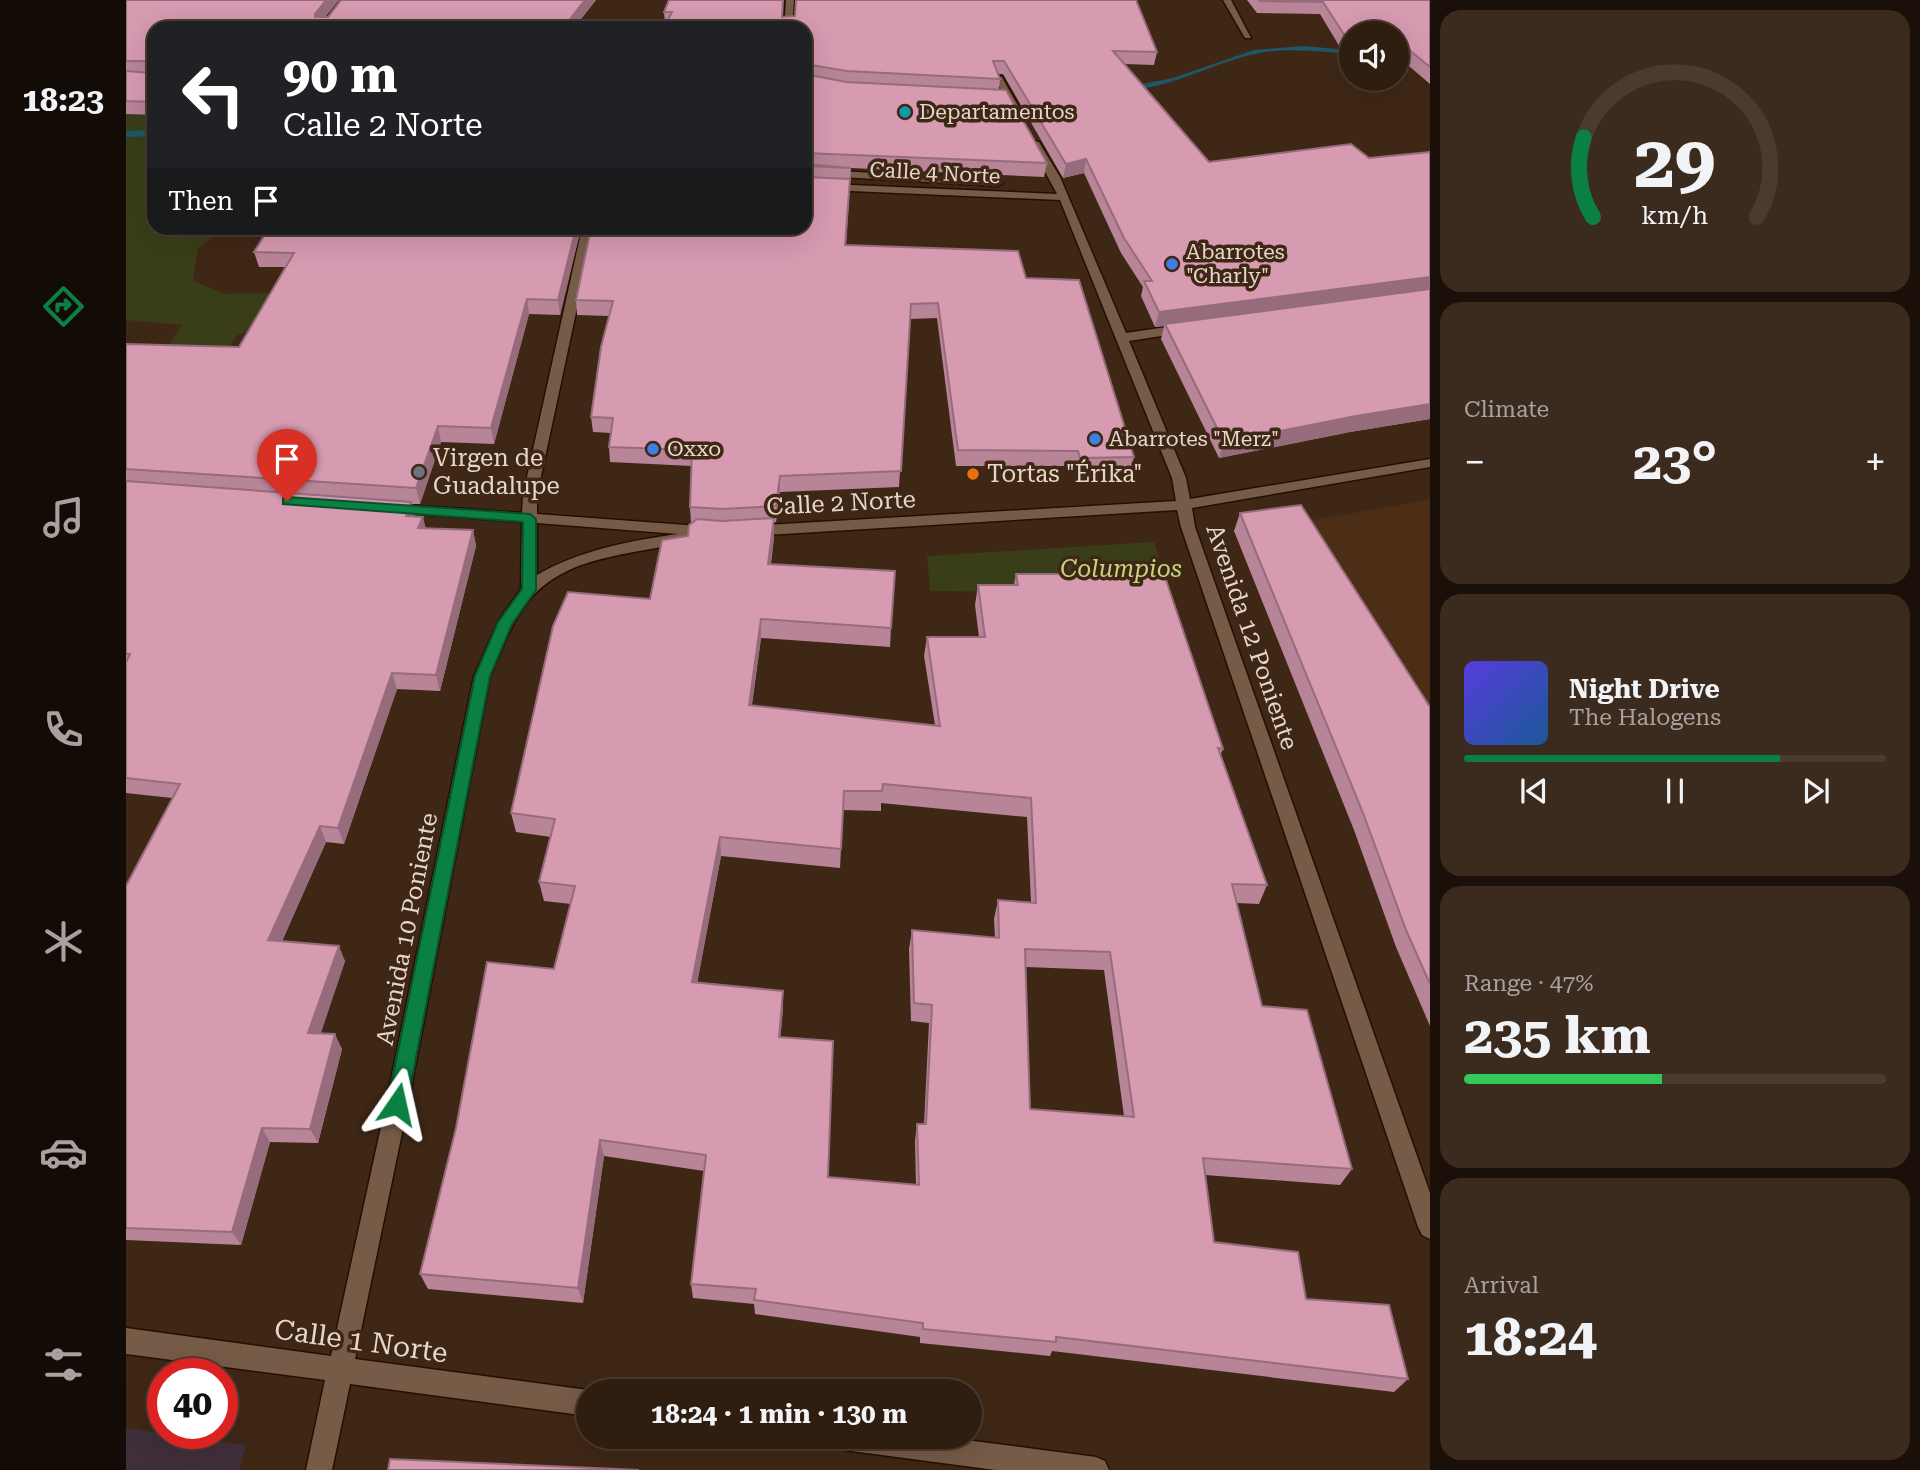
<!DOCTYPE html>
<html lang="en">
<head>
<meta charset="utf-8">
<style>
  body { margin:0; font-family:"Roboto Serif",serif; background:#3b2a1e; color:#f1f3f6; height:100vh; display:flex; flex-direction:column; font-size:26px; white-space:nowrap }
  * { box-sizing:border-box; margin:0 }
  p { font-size:23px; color:#a7a29f }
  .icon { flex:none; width:38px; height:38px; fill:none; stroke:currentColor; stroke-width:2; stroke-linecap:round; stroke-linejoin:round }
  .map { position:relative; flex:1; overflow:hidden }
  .side { display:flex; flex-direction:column; gap:10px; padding:10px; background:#1a1009; width:490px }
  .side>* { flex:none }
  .banner { position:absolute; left:21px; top:21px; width:665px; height:214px; border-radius:21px; box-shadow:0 7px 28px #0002,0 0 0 2px #4a3b30; background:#202124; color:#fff; overflow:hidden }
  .tools { position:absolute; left:1213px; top:21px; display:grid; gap:14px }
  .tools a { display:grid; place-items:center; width:70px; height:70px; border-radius:50%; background:#2f1d10; box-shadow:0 7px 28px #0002,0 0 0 2px #4a3b30; font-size:35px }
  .speed { position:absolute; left:21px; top:1358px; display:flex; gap:14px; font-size:35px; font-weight:700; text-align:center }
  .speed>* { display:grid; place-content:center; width:91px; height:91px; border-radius:50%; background:#2f1d10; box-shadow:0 7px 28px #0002,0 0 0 2px #4a3b30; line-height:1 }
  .speed .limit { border:10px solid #d22; background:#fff; color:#111 }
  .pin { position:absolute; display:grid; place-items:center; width:60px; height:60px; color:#fff; margin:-72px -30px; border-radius:50% 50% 50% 0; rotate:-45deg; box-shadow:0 0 7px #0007 }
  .pin .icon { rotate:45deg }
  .me { position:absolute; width:77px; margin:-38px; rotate:11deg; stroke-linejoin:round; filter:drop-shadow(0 0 5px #0008) }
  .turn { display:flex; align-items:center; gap:24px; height:147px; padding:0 21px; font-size:32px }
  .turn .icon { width:91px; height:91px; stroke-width:2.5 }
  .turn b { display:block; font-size:49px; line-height:60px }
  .then { display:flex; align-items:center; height:66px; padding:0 21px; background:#0003; gap:14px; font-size:26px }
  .big { font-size:52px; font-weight:700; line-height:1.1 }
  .side .tile { flex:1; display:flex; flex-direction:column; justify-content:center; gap:10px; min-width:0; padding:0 24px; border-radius:21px; background:#3b2a1e }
  .side .dial { align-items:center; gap:0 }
  .dial svg { height:182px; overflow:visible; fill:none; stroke:#4a3b30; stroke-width:7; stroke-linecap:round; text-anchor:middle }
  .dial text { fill:#f1f3f6; stroke:none }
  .song { display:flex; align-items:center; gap:21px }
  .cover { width:84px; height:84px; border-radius:10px; background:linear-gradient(135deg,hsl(250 70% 55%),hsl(210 70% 35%)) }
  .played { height:7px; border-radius:4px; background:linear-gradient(90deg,#0b8043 75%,#4a3b30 75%) }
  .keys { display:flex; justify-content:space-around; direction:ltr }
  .heat { display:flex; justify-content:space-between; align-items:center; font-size:38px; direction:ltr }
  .charge { height:10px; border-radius:5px; background:linear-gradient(90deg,#34c759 47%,#4a3b30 0) }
  .trip { position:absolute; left:450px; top:1379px; width:406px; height:70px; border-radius:35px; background:#2f1d10; box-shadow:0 7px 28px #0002,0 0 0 2px #4a3b30; font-weight:700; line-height:70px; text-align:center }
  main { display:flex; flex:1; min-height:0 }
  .dock { display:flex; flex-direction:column; width:126px; justify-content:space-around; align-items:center; background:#130c06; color:#a7a29f }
  .dock .icon { width:49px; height:49px }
  .dock .current { color:#0b8043 }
  .dock b { font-size:32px; color:#f1f3f6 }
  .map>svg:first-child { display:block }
  .built { fill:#4c2e17 }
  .medical { fill:#3f2f3b }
  .green { fill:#393e19 }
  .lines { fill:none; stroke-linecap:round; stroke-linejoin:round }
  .stream { fill:#1e5766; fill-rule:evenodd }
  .minor-casing { stroke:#250f00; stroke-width:3 }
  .minor { fill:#765b47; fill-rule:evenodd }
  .wall { fill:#b88498; fill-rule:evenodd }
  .shaded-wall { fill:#966c7c }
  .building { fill:#d69ab1; stroke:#966c7c; stroke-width:2; fill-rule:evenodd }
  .route { fill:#0b8043; stroke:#07532c; stroke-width:2 }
  .culture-dot { fill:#0f9aa8; stroke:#3f2715; stroke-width:2.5 }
  .shop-dot { fill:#3f7fe0; stroke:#3f2715; stroke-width:2.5 }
  .worship-dot { fill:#6b7280; stroke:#3f2715; stroke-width:2.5 }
  .food-dot { fill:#e8710a; stroke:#3f2715; stroke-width:2.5 }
  .labels { text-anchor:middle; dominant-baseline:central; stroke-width:7; stroke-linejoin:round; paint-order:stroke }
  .far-poi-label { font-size:21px; fill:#e6d6cb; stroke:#3f2715; text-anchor:start }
  .far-street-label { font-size:21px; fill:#e6d6cb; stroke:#3f2715 }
  .poi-label { font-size:24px; fill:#e6d6cb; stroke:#3f2715; text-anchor:start }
  .street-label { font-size:24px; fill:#e6d6cb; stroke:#3f2715 }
  .park-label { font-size:24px; font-style:italic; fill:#c6d37f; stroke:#3f2715 }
  .near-street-label { font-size:28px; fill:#e6d6cb; stroke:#3f2715 }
</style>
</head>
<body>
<main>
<nav class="dock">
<b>18:23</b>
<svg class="icon current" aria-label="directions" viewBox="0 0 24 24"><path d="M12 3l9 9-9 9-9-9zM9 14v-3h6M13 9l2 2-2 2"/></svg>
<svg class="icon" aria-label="music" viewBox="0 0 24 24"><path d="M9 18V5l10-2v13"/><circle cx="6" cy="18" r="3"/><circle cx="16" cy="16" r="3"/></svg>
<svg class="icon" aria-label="phone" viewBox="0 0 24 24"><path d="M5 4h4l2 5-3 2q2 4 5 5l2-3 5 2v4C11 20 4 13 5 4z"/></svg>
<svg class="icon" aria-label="climate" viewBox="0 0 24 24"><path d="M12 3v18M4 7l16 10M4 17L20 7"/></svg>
<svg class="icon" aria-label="car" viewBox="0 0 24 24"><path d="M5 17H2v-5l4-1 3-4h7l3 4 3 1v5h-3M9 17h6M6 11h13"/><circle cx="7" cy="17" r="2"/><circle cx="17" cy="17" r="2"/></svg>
<svg class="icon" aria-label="filters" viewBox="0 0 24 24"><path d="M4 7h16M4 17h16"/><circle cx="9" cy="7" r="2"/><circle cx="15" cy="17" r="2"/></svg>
</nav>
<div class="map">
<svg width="1304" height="1470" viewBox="0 0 1304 1470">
  <rect width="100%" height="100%" fill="#3f2715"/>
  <path class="built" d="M 1304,500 L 1304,739 L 1168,523 Z"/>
  <path class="medical" d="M 0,1428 L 120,1445 L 113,1470 L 0,1470 Z"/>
  <path class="green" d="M 0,114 L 28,115 L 28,228 L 102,228 L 72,248 L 67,281 L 98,294 L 146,293 L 140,323 L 110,336 L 90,370 L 28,369 L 56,325 L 0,320 Z
    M 1028,542 L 1043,593 L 804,591 L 801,556 Z"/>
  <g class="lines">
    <path class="stream" d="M 1176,46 L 1225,50 L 1225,54 C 1197,52 1167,48 1139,52 C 1090,60 1052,87 999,91 L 995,88 L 1047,78 L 1128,50 Z
      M 28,130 L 28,136 L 0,137 L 0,131 Z"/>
    <g class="minor-casing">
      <path id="minor" d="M 660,0 L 668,0 L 666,28 L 658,28 Z
        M 1097,0 L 1105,0 L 1125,38 L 1119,38 Z
        M 868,75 L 876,77 L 895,111 L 893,113 L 885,111 Z
        M 909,141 L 913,142 L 934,177 L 1000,333 L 1061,324 L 1067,328 L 1061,332 L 1003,341 L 1060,478 L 1064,499 L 1304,459 L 1304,467 L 1066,508 L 1069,527 L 1304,1193 L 1304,1239 L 1296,1235 L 1292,1227 L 1055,527 L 1051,510 L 625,536 L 618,531 L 625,526 L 1050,501 L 1046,478 L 934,200 L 679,189 L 679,183 L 931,194 L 904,144 Z
        M 679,169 L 872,180 L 877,183 L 872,186 L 679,175 Z
        M 456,228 L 468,228 L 411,495 L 411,514 L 587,527 L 594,532 L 587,537 L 562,535 L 565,538 L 562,541 C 507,556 439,553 400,604 C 384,625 375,652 364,676 L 282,1104 L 229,1359 L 462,1390 L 465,1391 L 462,1391 L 462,1416 L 224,1384 L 206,1470 L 180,1470 L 199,1380 L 0,1354 L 0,1328 L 205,1356 L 260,1104 L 348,676 L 373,620 L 395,589 L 396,522 L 265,512 L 258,508 L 265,504 L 396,513 L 397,495 ZM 411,523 L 552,534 C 503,541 454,550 411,575 Z
        M 705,1437 L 817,1437 L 970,1457 L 979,1461 L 983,1470 L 869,1470 L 718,1450 L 709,1446 Z"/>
    </g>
    <use href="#minor" class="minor"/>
  </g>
  <path class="wall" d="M 0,0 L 213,0 L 199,17 L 470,0 L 448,28 L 28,28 L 28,115 L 0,114 Z
    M 1121,0 L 1304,0 L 1304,84 L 1270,55 L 1270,33 L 1225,33 L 1225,48 L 1215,49 L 1194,14 L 1131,13 Z
    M 538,12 L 657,17 L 1031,52 L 1028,65 L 999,64 L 1083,162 L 1243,158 L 1304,152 L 1304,419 L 1224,432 L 1093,458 L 1035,339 L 1038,326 L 1029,327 L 1015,296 L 1017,287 L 995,253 L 958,173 L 937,178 L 877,74 L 872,74 L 874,79 L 873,90 L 921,163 L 918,177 L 725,168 L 720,245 L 900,278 L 1008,457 L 1004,472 L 950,474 L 949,466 L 830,466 L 811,318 L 784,319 L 773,487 L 654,492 L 650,522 L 648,522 L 648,537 L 645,564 L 765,628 L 764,647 L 635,638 L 626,705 L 809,725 L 798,656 L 801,637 L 853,637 L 849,605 L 852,585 L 888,585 L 890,574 L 1097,749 L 1094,756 L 1141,885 L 1133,904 L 1111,903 L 1136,1006 L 1226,1169 L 1214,1185 L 1079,1175 L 1088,1242 L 1180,1299 L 1282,1379 L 1268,1392 L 926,1351 L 924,1356 L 794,1343 L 794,1337 L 629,1314 L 628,1304 L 567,1298 L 565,1284 L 578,1171 L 478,1156 L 457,1303 L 302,1289 L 294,1274 L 428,969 L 445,904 L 418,901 L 413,882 L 425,837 L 390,832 L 385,813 L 524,599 L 562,536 L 566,523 L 565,523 L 564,507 L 566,466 L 484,462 L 483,447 L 485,433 L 467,432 L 465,417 L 483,316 L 451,315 L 450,300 L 540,24 L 539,24 ZM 755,803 L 901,817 L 905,902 L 872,900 L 868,919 L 869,938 L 786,930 L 783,949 L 785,1021 L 803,1023 L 798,1124 L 791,1124 L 789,1141 L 790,1185 L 702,1177 L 654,1037 L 657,1009 L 657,991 L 571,983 L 595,856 L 714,868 L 717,810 L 755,811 ZM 900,967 L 978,970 L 998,1116 L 904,1109 Z
    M 455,228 L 434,315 L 403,314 L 368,444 L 315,442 L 294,504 L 285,504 L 288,517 L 300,528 L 347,530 L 350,546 L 314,691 L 271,689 L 218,844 L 200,842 L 156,941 L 219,961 L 194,1034 L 216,1049 L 192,1143 L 144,1142 L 115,1245 L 0,1240 L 0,886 L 46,798 L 0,793 L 0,344 L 113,347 L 159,267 L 133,267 L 128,252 Z
    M 1114,513 L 1304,707 L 1304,1026 L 1270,947 L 1228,830 L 1108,531 Z"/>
  <path class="shaded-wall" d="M 200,0 L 213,0 L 192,26 L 189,14 Z
    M 459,0 L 470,0 L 448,28 L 437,28 Z
    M 960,159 L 958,173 L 937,178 L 940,164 Z
    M 450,228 L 455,228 L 434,315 L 432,300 Z
    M 1304,277 L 1304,291 L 1039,324 L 1038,326 L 1029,327 L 1033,312 Z
    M 401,299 L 403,314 L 368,444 L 365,428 Z
    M 1304,404 L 1304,419 L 1224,432 L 1093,458 L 1098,442 L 1230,416 Z
    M 312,426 L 315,442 L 294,504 L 290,488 Z
    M 654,476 L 654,492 L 650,522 L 650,506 Z
    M 285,502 L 289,518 L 280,516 Z
    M 297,517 L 301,533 L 292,528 Z
    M 648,518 L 648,537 L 642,583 L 642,564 Z
    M 347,530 L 350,546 L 314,691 L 310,675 Z
    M 635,619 L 635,638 L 623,724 L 623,705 Z
    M 266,673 L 271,689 L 218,844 L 212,828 Z
    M 194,826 L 200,842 L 150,955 L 142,940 Z
    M 594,837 L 595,856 L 568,1000 L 566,982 Z
    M 213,946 L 219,961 L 190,1048 L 182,1033 Z
    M 657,991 L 657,1009 L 653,1054 L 653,1037 Z
    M 209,1034 L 216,1049 L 192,1143 L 184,1129 Z
    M 136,1128 L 144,1142 L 115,1245 L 106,1232 Z
    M 474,1140 L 478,1156 L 457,1303 L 452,1288 Z"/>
  <path class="building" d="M 0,0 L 200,0 L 189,14 L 189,17 L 202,17 L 215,0 L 459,0 L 437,28 L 28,28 L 28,102 L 0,101 L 0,71 L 24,73 L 26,64 L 24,61 L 0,61 Z
    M 543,0 L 657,0 L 656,17 L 669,16 L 670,0 L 1010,0 L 1031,52 L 987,51 L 1083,162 L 1225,144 L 1243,158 L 1304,152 L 1304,277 L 1033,312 L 1018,281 L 1026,281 L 998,238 L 960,159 L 940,164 L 878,61 L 867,61 L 874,79 L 721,71 L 679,64 L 679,28 L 538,28 L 546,12 L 538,12 Z
    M 1133,0 L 1304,0 L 1304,67 L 1270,39 L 1270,33 L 1225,33 L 1225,36 L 1219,36 L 1197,2 L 1134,1 Z
    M 679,74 L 720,82 L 880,90 L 921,163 L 679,153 Z
    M 679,163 L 679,164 L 725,168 L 679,166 L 679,167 Z
    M 679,177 L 724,179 L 719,245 L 892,251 L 900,278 L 953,280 L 1008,457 L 954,458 L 952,451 L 832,450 L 812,303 L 785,304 L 775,471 L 654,476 L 650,506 L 596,509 L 564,507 L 566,450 L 483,447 L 487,418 L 465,417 L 475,347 L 487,301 L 450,300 L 465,228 L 679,228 Z
    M 143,228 L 450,228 L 432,300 L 401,299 L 365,428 L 312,426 L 290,488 L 0,469 L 0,344 L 113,347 L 168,253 L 128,252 Z
    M 1304,289 L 1304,404 L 1230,416 L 1098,442 L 1039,324 Z
    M 0,481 L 285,502 L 280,516 L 297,517 L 292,528 L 347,530 L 310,675 L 266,673 L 212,828 L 194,826 L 142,940 L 213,946 L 182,1033 L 209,1034 L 184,1129 L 136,1128 L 106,1232 L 0,1228 L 0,886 L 54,784 L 0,778 L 0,662 L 4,654 L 0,654 Z
    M 1175,505 L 1304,707 L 1304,984 L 1280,930 L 1237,813 L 1114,513 Z
    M 648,518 L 642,564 L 769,571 L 765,628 L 635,619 L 623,705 L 814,726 L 801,637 L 859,637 L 852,585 L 892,585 L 890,574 L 1038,574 L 1097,749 L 1092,748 L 1141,885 L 1106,884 L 1136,1006 L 1181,1010 L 1226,1169 L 1077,1158 L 1088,1242 L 1172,1252 L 1180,1299 L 1263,1305 L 1282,1379 L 930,1337 L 930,1342 L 797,1329 L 797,1323 L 628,1300 L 630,1289 L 565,1284 L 580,1155 L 474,1140 L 452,1288 L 294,1274 L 330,1128 L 361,962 L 428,969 L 449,886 L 413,882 L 429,819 L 385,813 L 427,626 L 442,592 L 524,599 L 536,540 L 562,536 L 563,525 L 571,519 L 596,521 ZM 757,784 L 905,798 L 910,903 L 872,900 L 873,938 L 786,930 L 788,1003 L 806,1005 L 800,1124 L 791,1124 L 793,1185 L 702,1177 L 707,1041 L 653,1037 L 657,991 L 566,982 L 594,837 L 715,849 L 718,791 L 756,791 ZM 899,949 L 984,952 L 1008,1117 L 904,1109 Z
    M 264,1459 L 513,1470 L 262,1470 Z"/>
  <path class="route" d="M 161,497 L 404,514 L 410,519 L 410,590 L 386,624 L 364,676 L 281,1104 L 278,1111 L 271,1114 L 264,1111 L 261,1104 L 349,676 L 372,622 L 396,589 L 397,522 L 157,504 L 157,498 Z"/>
  <circle class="culture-dot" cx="779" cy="112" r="7"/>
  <g class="shop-dot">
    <circle cx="1046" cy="264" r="7"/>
    <circle cx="969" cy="439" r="7"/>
    <circle cx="527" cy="449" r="7"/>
  </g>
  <circle class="worship-dot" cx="293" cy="472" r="7"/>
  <circle class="food-dot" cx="847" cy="474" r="7"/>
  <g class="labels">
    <g class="far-poi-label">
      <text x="793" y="112">Departamentos</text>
      <text x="1060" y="252">Abarrotes<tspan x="1060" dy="24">"Charly"</tspan></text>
      <text x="983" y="439">Abarrotes "Merz"</text>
      <text x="541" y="449">Oxxo</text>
    </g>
    <g class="far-street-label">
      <text transform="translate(809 173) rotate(3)">Calle 4 Norte</text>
    </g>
    <g class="poi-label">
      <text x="307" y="458">Virgen de<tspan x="307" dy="28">Guadalupe</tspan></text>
      <text x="861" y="474">Tortas "Érika"</text>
    </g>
    <g class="street-label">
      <text transform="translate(715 503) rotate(-3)">Calle 2 Norte</text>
      <text transform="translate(1126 637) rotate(71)">Avenida 12 Poniente</text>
      <text transform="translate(281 929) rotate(-79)">Avenida 10 Poniente</text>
    </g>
    <g class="park-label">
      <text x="995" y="569">Columpios</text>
    </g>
    <g class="near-street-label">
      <text transform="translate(235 1341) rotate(8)">Calle 1 Norte</text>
    </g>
  </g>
</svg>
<div class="tools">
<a><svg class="icon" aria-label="sound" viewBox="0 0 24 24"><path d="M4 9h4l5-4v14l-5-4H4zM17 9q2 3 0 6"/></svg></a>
</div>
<div class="speed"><div class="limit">40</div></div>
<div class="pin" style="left:161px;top:501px;background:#d93025"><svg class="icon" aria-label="arrive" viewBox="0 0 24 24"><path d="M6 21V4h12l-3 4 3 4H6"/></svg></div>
<svg class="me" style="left:271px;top:1104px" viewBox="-20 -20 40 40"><path d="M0-17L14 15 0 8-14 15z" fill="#0b8043" stroke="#fff" stroke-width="4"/></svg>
<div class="trip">18:24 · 1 min · 130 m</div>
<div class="banner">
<div class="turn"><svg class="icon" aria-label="left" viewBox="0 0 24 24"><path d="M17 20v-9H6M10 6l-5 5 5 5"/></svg><div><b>90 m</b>Calle 2 Norte</div></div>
<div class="then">Then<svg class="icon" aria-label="arrive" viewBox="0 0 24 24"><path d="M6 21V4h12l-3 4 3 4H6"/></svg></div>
</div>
</div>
<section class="side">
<div class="tile dial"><svg viewBox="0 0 100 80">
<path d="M14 69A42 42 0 1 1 86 69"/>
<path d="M14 69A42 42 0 0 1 10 34" stroke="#0b8043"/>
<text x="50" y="56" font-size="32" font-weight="700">29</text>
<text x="50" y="72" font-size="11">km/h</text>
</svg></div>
<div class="tile"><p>Climate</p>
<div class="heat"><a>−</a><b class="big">23°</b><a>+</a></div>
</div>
<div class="tile">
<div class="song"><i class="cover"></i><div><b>Night Drive</b><p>The Halogens</p></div></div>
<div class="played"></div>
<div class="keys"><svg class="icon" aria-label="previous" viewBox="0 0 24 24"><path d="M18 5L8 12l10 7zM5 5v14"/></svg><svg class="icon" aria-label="pause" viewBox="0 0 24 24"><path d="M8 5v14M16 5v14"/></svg><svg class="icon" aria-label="next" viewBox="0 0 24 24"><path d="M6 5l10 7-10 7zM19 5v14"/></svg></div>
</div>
<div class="tile"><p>Range · 47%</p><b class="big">235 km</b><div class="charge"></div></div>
<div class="tile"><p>Arrival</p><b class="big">18:24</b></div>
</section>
</main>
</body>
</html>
